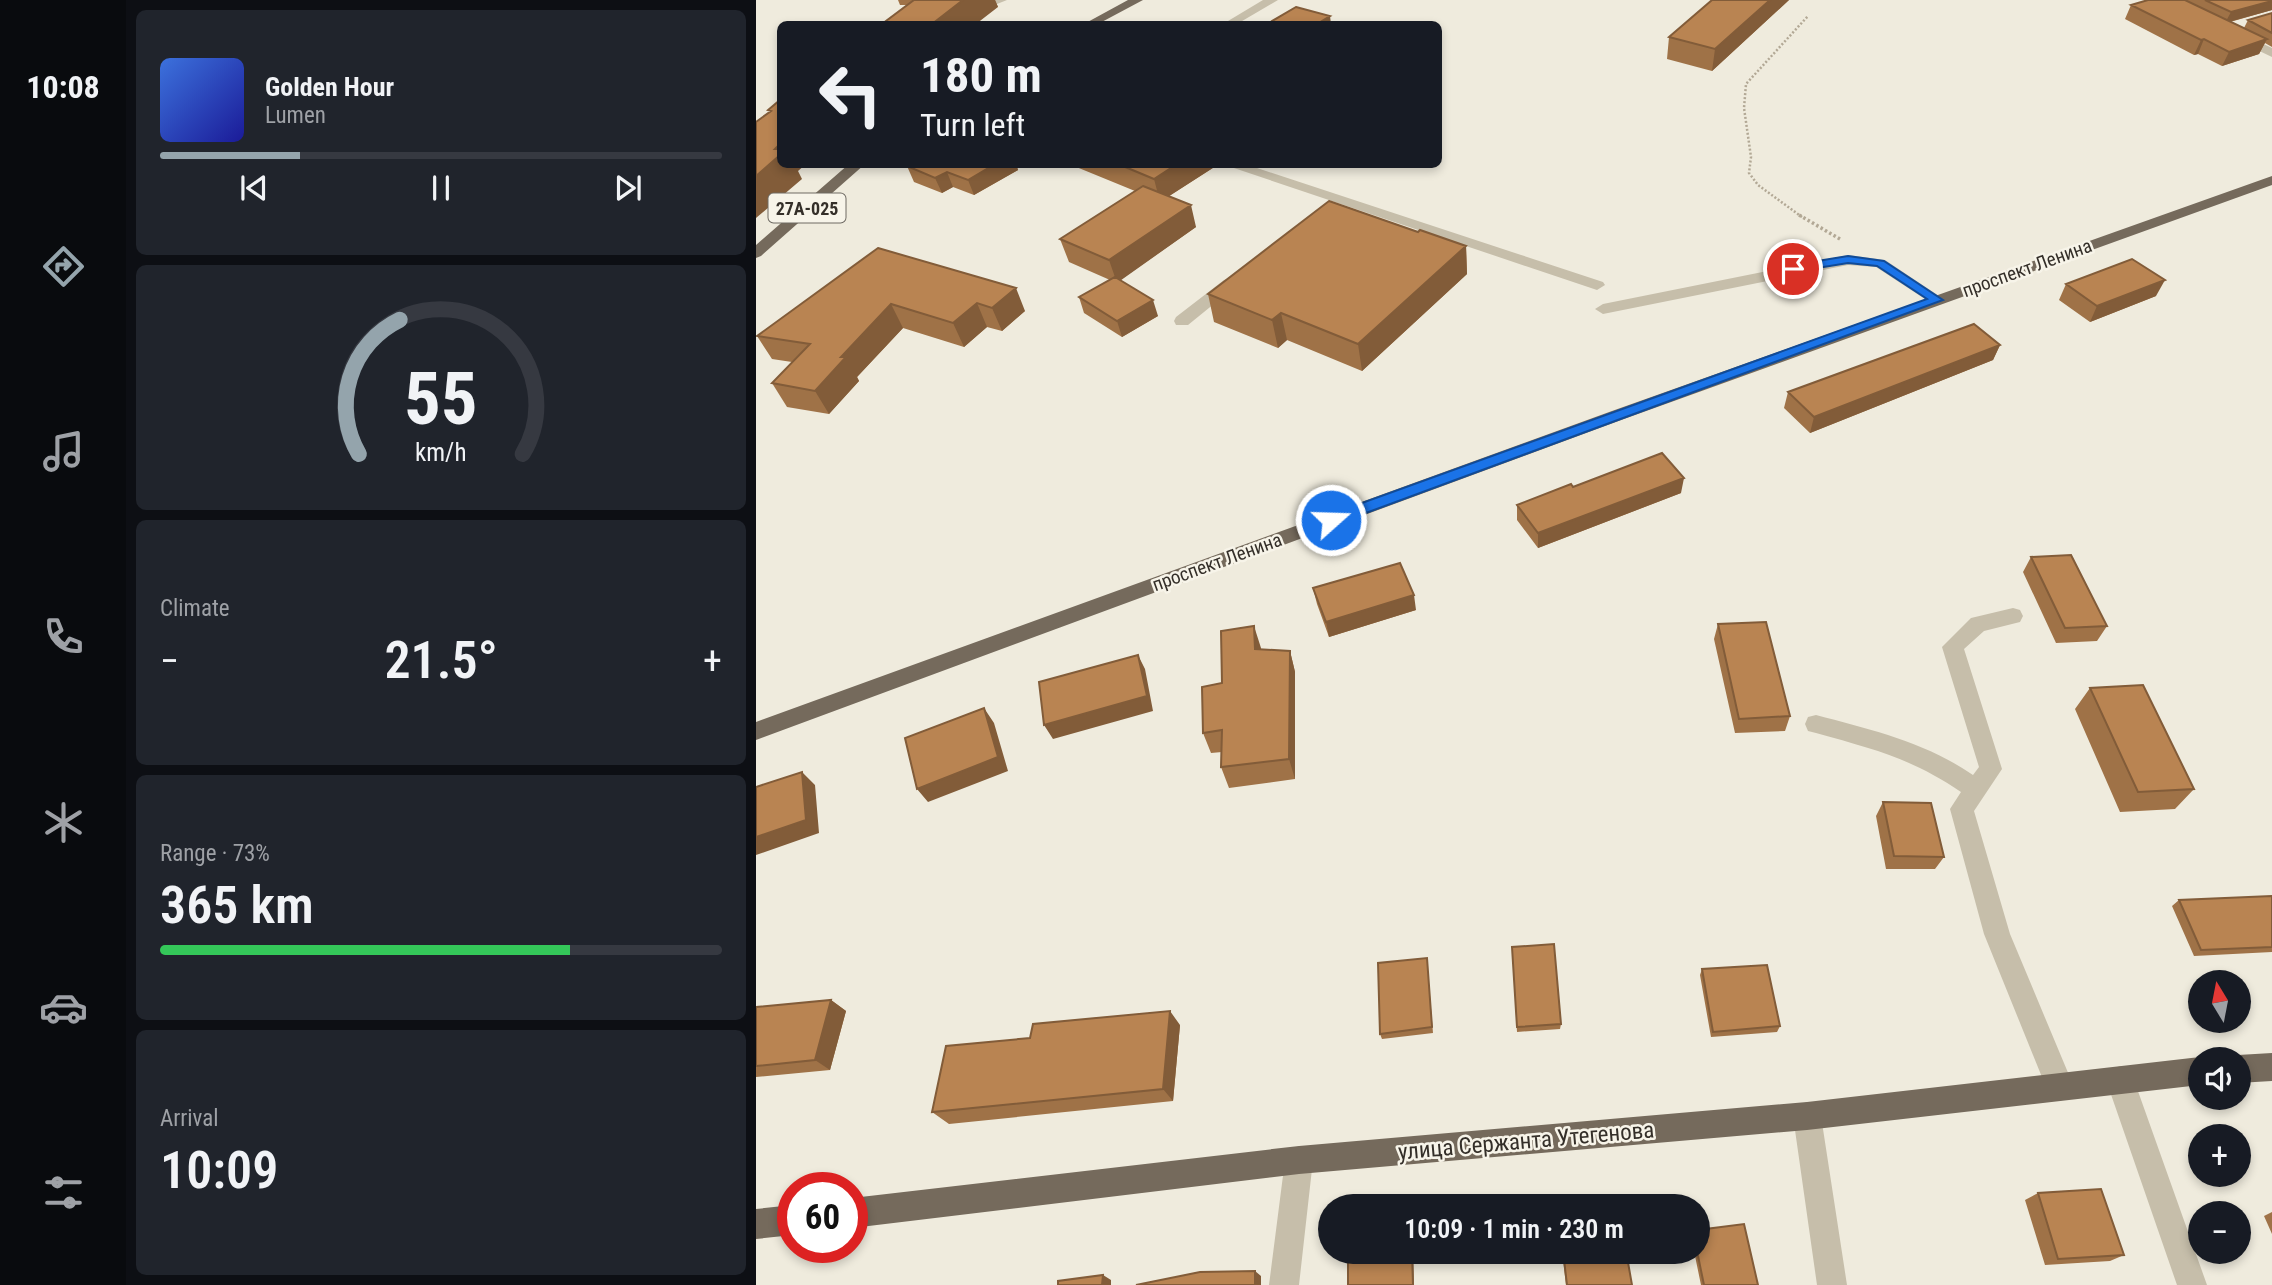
<!DOCTYPE html>
<html lang="en">
<head>
<meta charset="utf-8">
<style>
  body { margin:0; font-family:"Roboto Condensed",sans-serif; background:#20242c; color:#f1f3f6; height:100vh; display:flex; flex-direction:column; font-size:26px; white-space:nowrap }
  * { box-sizing:border-box; margin:0 }
  p { font-size:23px; color:#9ea1a6 }
  .icon { flex:none; width:38px; height:38px; fill:none; stroke:currentColor; stroke-width:2; stroke-linecap:round; stroke-linejoin:round }
  .map { position:relative; flex:1; overflow:hidden }
  .drawer { display:flex; flex-direction:column; gap:10px; padding:10px; background:#0d0f14; width:630px }
  .drawer>* { flex:none }
  .guide { position:absolute; left:21px; top:21px; width:665px; height:147px; border-radius:10px; box-shadow:0 4px 10px #0003; background:#171b24; color:#f1f3f6; overflow:hidden }
  .needle { width:46px; rotate:350deg }
  .fabs { position:absolute; left:1432px; top:970px; display:grid; gap:14px }
  .fabs a { display:grid; place-items:center; width:63px; height:63px; border-radius:50%; background:#171b24; box-shadow:0 4px 10px #0003; font-size:35px }
  .speed { position:absolute; left:21px; top:1172px; display:flex; gap:14px; font-size:35px; font-weight:700; text-align:center }
  .speed>* { display:grid; place-content:center; width:91px; height:91px; border-radius:50%; background:#171b24; box-shadow:0 4px 10px #0003; line-height:1 }
  .speed .limit { border:10px solid #d22; background:#fff; color:#111 }
  .pin { position:absolute; display:grid; place-items:center; width:60px; height:60px; color:#fff; margin:-30px; border:4px solid #fff; border-radius:50%; box-shadow:0 2px 7px #0007 }
  .me { position:absolute; width:77px; margin:-38px; rotate:70deg; stroke-linejoin:round; filter:drop-shadow(0 0 5px #0008) }
  .turn { display:flex; align-items:center; gap:24px; height:147px; padding:0 28px; font-size:32px }
  .turn .icon { width:91px; height:91px; stroke-width:2.5 }
  .turn b { display:block; font-size:49px; line-height:60px }
  .big { font-size:52px; font-weight:600; line-height:1.1 }
  .drawer .card { flex:1; display:flex; flex-direction:column; justify-content:center; gap:10px; min-width:0; padding:0 24px; border-radius:10px; background:#20242c }
  .drawer .dial { align-items:center; gap:0 }
  .dial svg { height:182px; overflow:visible; fill:none; stroke:#363941; stroke-width:7; stroke-linecap:round; text-anchor:middle }
  .dial text { fill:#f1f3f6; stroke:none }
  .song { display:flex; align-items:center; gap:21px }
  .cover { width:84px; height:84px; border-radius:10px; background:linear-gradient(135deg,hsl(220 70% 55%),hsl(240 70% 35%)) }
  .played { height:7px; border-radius:4px; background:linear-gradient(90deg,#94a4ac 25%,#363941 25%) }
  .keys { display:flex; justify-content:space-around; direction:ltr }
  .heat { display:flex; justify-content:space-between; align-items:center; font-size:38px; direction:ltr }
  .charge { height:10px; border-radius:5px; background:linear-gradient(90deg,#34c759 73%,#363941 0) }
  .trip { position:absolute; left:562px; top:1194px; width:392px; height:70px; border-radius:35px; background:#171b24; box-shadow:0 4px 10px #0003; font-weight:600; line-height:70px; text-align:center }
  main { display:flex; flex:1; min-height:0 }
  .tab-bar { display:flex; flex-direction:column; width:126px; justify-content:space-around; align-items:center; background:#090b0e; color:#9ea1a6 }
  .tab-bar .icon { width:49px; height:49px }
  .tab-bar .active { color:#94a4ac }
  .tab-bar b { font-size:32px; color:#f1f3f6 }
  .map>svg:first-child { display:block }
  .lines { fill:none; stroke-linecap:round; stroke-linejoin:round }
  .path-far1 { stroke:#b2a895; stroke-width:2.5; stroke-dasharray:2 2; stroke-linecap:butt }
  .path { stroke:#b2a895; stroke-width:3.5; stroke-dasharray:2.5 2.5; stroke-linecap:butt }
  .minor { fill:#c6beaa; fill-rule:evenodd }
  .major { fill:#756a5c; fill-rule:evenodd }
  .wall { fill:#9f7247 }
  .shaded-wall { fill:#825c39 }
  .building { fill:#b98452; stroke:#825c39; stroke-width:2 }
  .route { fill:#1a73e8; stroke:#114b97; stroke-width:2 }
  .labels { text-anchor:middle; dominant-baseline:central; stroke-width:5; stroke-linejoin:round; paint-order:stroke }
  .shield { fill:#f7f4e9; stroke:#6e6a63; stroke-width:2 }
  .shield-label { font-size:18px; font-weight:bold; fill:#342f29 }
  .street-label { font-size:19px; fill:#342f29; stroke:#f7f4e9 }
  .near-street-label { font-size:23px; fill:#342f29; stroke:#f7f4e9 }
</style>
</head>
<body>
<main>
<nav class="tab-bar">
<b>10:08</b>
<svg class="icon active" aria-label="directions" viewBox="0 0 24 24"><path d="M12 3l9 9-9 9-9-9zM9 14v-3h6M13 9l2 2-2 2"/></svg>
<svg class="icon" aria-label="music" viewBox="0 0 24 24"><path d="M9 18V5l10-2v13"/><circle cx="6" cy="18" r="3"/><circle cx="16" cy="16" r="3"/></svg>
<svg class="icon" aria-label="phone" viewBox="0 0 24 24"><path d="M5 4h4l2 5-3 2q2 4 5 5l2-3 5 2v4C11 20 4 13 5 4z"/></svg>
<svg class="icon" aria-label="climate" viewBox="0 0 24 24"><path d="M12 3v18M4 7l16 10M4 17L20 7"/></svg>
<svg class="icon" aria-label="car" viewBox="0 0 24 24"><path d="M5 17H2v-5l4-1 3-4h7l3 4 3 1v5h-3M9 17h6M6 11h13"/><circle cx="7" cy="17" r="2"/><circle cx="17" cy="17" r="2"/></svg>
<svg class="icon" aria-label="filters" viewBox="0 0 24 24"><path d="M4 7h16M4 17h16"/><circle cx="9" cy="7" r="2"/><circle cx="15" cy="17" r="2"/></svg>
</nav>
<section class="drawer">
<div class="card">
<div class="song"><i class="cover"></i><div><b>Golden Hour</b><p>Lumen</p></div></div>
<div class="played"></div>
<div class="keys"><svg class="icon" aria-label="previous" viewBox="0 0 24 24"><path d="M18 5L8 12l10 7zM5 5v14"/></svg><svg class="icon" aria-label="pause" viewBox="0 0 24 24"><path d="M8 5v14M16 5v14"/></svg><svg class="icon" aria-label="next" viewBox="0 0 24 24"><path d="M6 5l10 7-10 7zM19 5v14"/></svg></div>
</div>
<div class="card dial"><svg viewBox="0 0 100 80">
<path d="M14 69A42 42 0 1 1 86 69"/>
<path d="M14 69A42 42 0 0 1 32 10" stroke="#94a4ac"/>
<text x="50" y="56" font-size="32" font-weight="700">55</text>
<text x="50" y="72" font-size="11">km/h</text>
</svg></div>
<div class="card"><p>Climate</p>
<div class="heat"><a>−</a><b class="big">21.5°</b><a>+</a></div>
</div>
<div class="card"><p>Range · 73%</p><b class="big">365 km</b><div class="charge"></div></div>
<div class="card"><p>Arrival</p><b class="big">10:09</b></div>
</section>
<div class="map">
<svg width="1516" height="1285" viewBox="0 0 1516 1285">
  <rect width="100%" height="100%" fill="#efebdd"/>
  <g class="lines">
    <path class="path-far1" d="M 1046,217 L 1002,185 L 993,173 L 995,157 L 988,108 L 990,84 L 1052,16"/>
    <path class="path" d="M 1043,215 L 1084,239"/>
    <path class="minor" d="M 234,0 L 251,0 L 191,24 L 175,24 Z
      M 507,0 L 522,0 L 481,24 L 467,24 Z
      M 1480,31 L 1516,48 L 1516,57 L 1476,38 L 1474,35 Z
      M 466,164 L 489,164 L 847,282 L 849,285 L 841,290 L 835,288 Z
      M 1092,255 L 1129,260 L 1189,300 L 1181,305 L 1175,303 L 1120,267 L 1092,265 L 847,314 L 839,309 L 847,304 Z
      M 474,278 L 482,283 L 480,286 L 432,325 L 420,325 L 418,321 L 420,317 L 468,280 Z
      M 1257,608 L 1264,610 L 1267,616 L 1264,622 L 1228,631 L 1208,649 L 1246,769 L 1218,811 L 1254,934 L 1318,1087 L 1314,1097 L 1304,1101 L 1294,1097 L 1228,934 L 1194,809 L 1205,792 C 1155,758 1117,749 1060,733 L 1052,731 L 1049,724 L 1052,717 L 1060,715 C 1116,730 1169,742 1217,775 L 1223,767 L 1186,647 L 1215,618 Z
      M 1364,1066 L 1374,1070 L 1378,1080 L 1451,1285 L 1421,1285 L 1350,1080 L 1354,1070 Z
      M 1051,1102 L 1061,1106 L 1065,1116 L 1091,1285 L 1061,1285 L 1037,1116 L 1041,1106 Z
      M 543,1146 L 553,1150 L 557,1160 L 543,1285 L 513,1285 L 529,1160 L 533,1150 Z"/>
    <path class="major" d="M 372,0 L 387,0 L 342,24 L 328,24 Z
      M 93,164 L 109,164 L 5,256 L 0,258 L 0,245 Z
      M 1516,176 L 1516,185 L 868,419 L 0,740 L 0,722 L 856,411 Z
      M 1516,1053 L 1516,1081 L 1482,1083 L 1482,1059 L 1474,1059 L 1482,1055 Z
      M 1444,1057 L 1447,1059 L 1444,1059 L 1444,1085 L 1051,1130 L 543,1174 L 96,1228 L 96,1198 L 543,1146 L 1051,1102 Z
      M 37,1205 L 37,1235 L 0,1239 L 0,1209 Z"/>
  </g>
  <path class="wall" d="M 142,0 L 239,0 L 242,7 L 151,5 L 144,5 Z
    M 956,0 L 1033,0 L 956,71 L 911,59 L 913,37 Z
    M 1392,0 L 1516,0 L 1516,10 L 1474,22 L 1488,28 L 1492,20 L 1516,13 L 1516,47 L 1509,43 L 1503,54 L 1466,66 L 1442,54 L 1438,55 L 1369,19 L 1375,5 Z
    M 154,164 L 260,164 L 262,170 L 218,195 L 197,187 L 186,193 L 158,182 L 151,166 Z
    M 313,164 L 463,164 L 413,196 L 440,227 L 364,280 L 402,316 L 366,337 L 328,313 L 323,297 L 354,280 L 313,262 L 304,239 L 379,191 Z
    M 662,232 L 710,246 L 711,274 L 606,371 L 531,340 L 522,348 L 458,322 L 452,294 Z
    M 122,248 L 269,311 L 246,331 L 231,327 L 208,347 L 147,328 L 101,377 L 103,381 L 73,414 L 31,407 L 16,383 L 36,362 L 16,359 L 1,336 Z
    M 1310,284 L 1400,296 L 1334,322 L 1303,300 Z
    M 1244,345 L 1237,360 L 1054,433 L 1028,408 L 1032,392 Z
    M 817,487 L 925,493 L 782,548 L 761,520 L 761,505 Z
    M 1275,557 L 1351,626 L 1341,641 L 1300,643 L 1267,572 Z
    M 557,588 L 660,610 L 573,637 L 561,604 Z
    M 962,624 L 1034,716 L 1029,731 L 979,733 L 958,639 Z
    M 534,651 L 539,672 L 539,779 L 473,788 L 465,767 L 466,752 L 455,753 L 447,733 L 466,683 Z
    M 1334,688 L 1438,789 L 1419,809 L 1364,812 L 1319,709 Z
    M 1127,802 L 1188,857 L 1179,869 L 1130,869 L 1120,816 Z
    M 1516,896 L 1516,952 L 1438,956 L 1416,906 L 1423,900 Z
    M 756,947 L 805,1024 L 804,1029 L 761,1032 Z
    M 671,958 L 677,1033 L 626,1039 L 624,1034 Z
    M 946,969 L 1024,1026 L 1021,1032 L 955,1037 L 944,975 Z
    M 75,1000 L 90,1011 L 74,1070 L 0,1077 L 0,1007 Z
    M 424,1025 L 417,1101 L 193,1124 L 176,1112 Z
    M 1282,1193 L 1368,1255 L 1354,1261 L 1289,1265 L 1269,1200 Z
    M 1516,1212 L 1516,1234 L 1508,1216 Z
    M 806,1251 L 870,1251 L 876,1285 L 810,1285 Z
    M 938,1251 L 942,1251 L 1002,1285 L 945,1285 Z"/>
  <path class="shaded-wall" d="M 187,0 L 239,0 L 242,7 L 220,24 L 176,24 Z
    M 1014,0 L 1033,0 L 956,71 L 959,49 Z
    M 1516,1 L 1516,10 L 1469,23 L 1475,12 Z
    M 574,16 L 575,24 L 561,24 Z
    M 1448,39 L 1442,54 L 1438,55 L 1445,40 Z
    M 1511,39 L 1503,54 L 1466,66 L 1473,52 Z
    M 24,144 L 24,164 L 50,164 L 42,171 L 46,179 L 0,218 L 0,176 L 19,149 Z
    M 239,164 L 260,164 L 262,170 L 218,195 L 212,180 Z
    M 421,164 L 463,164 L 404,202 L 398,179 Z
    M 191,172 L 197,187 L 186,193 L 179,178 Z
    M 435,205 L 440,227 L 361,283 L 353,260 Z
    M 710,246 L 711,274 L 606,371 L 602,344 Z
    M 1409,280 L 1400,296 L 1334,322 L 1341,306 Z
    M 260,288 L 269,311 L 246,331 L 236,308 Z
    M 397,300 L 402,316 L 366,337 L 361,321 Z
    M 221,303 L 231,327 L 208,347 L 197,323 Z
    M 135,304 L 147,328 L 101,377 L 103,381 L 73,414 L 59,391 L 85,357 Z
    M 525,313 L 531,340 L 522,348 L 516,320 Z
    M 1244,345 L 1237,360 L 1054,433 L 1058,417 Z
    M 928,478 L 925,493 L 782,548 L 782,533 Z
    M 658,595 L 660,610 L 573,637 L 570,622 Z
    M 498,626 L 505,648 L 506,671 L 499,649 Z
    M 534,651 L 539,672 L 539,779 L 533,759 Z
    M 382,655 L 389,669 L 397,711 L 297,739 L 288,725 Z
    M 228,708 L 238,723 L 252,771 L 172,802 L 161,789 Z
    M 46,772 L 59,785 L 63,833 L 0,855 L 0,837 Z
    M 75,1000 L 90,1011 L 74,1070 L 59,1060 Z
    M 414,1011 L 424,1025 L 417,1101 L 407,1089 Z
    M 656,1251 L 657,1251 L 658,1285 L 657,1285 Z
    M 499,1271 L 505,1276 L 505,1285 L 499,1285 Z
    M 347,1275 L 355,1280 L 355,1285 L 346,1285 Z"/>
  <path class="building" d="M 158,0 L 207,0 L 176,24 L 126,24 Z
    M 956,0 L 1014,0 L 959,49 L 913,37 Z
    M 1392,0 L 1429,0 L 1511,39 L 1473,52 L 1448,39 L 1445,40 L 1375,5 Z
    M 1449,0 L 1516,0 L 1516,1 L 1475,12 Z
    M 540,7 L 574,16 L 561,24 L 511,24 Z
    M 1516,13 L 1516,33 L 1492,20 Z
    M 24,100 L 24,144 L 19,149 L 24,149 L 24,155 L 0,176 L 0,122 L 15,111 L 12,110 Z
    M 154,164 L 239,164 L 212,180 L 191,172 L 179,178 L 151,166 Z
    M 362,164 L 421,164 L 398,179 Z
    M 387,186 L 435,205 L 353,260 L 304,239 Z
    M 573,201 L 662,232 L 664,230 L 710,246 L 602,344 L 525,313 L 516,320 L 452,294 Z
    M 122,248 L 260,288 L 236,308 L 221,303 L 197,323 L 135,304 L 85,357 L 90,357 L 59,391 L 16,383 L 54,344 L 1,336 Z
    M 1376,259 L 1409,280 L 1341,306 L 1310,284 Z
    M 359,277 L 397,300 L 361,321 L 323,297 Z
    M 1218,324 L 1244,345 L 1058,417 L 1032,392 Z
    M 906,453 L 928,478 L 782,533 L 761,505 L 815,484 L 817,487 Z
    M 1315,555 L 1351,626 L 1309,628 L 1275,557 Z
    M 644,563 L 658,595 L 570,622 L 557,588 Z
    M 1010,622 L 1034,716 L 983,719 L 962,624 Z
    M 498,626 L 499,649 L 534,651 L 533,759 L 465,767 L 466,730 L 447,733 L 446,687 L 466,683 L 465,631 Z
    M 382,655 L 391,696 L 288,725 L 283,682 Z
    M 1387,685 L 1438,789 L 1382,792 L 1334,688 Z
    M 228,708 L 242,757 L 161,789 L 149,738 Z
    M 46,772 L 50,820 L 0,837 L 0,787 Z
    M 1127,802 L 1175,803 L 1188,857 L 1138,856 Z
    M 1516,896 L 1516,947 L 1445,950 L 1423,900 Z
    M 798,944 L 805,1024 L 761,1027 L 756,947 Z
    M 671,958 L 676,1027 L 624,1034 L 622,963 Z
    M 1011,965 L 1024,1026 L 957,1032 L 946,969 Z
    M 75,1000 L 59,1060 L 0,1066 L 0,1007 Z
    M 414,1011 L 407,1089 L 176,1112 L 190,1046 L 274,1038 L 277,1024 Z
    M 1345,1189 L 1368,1255 L 1302,1259 L 1282,1193 Z
    M 988,1224 L 1002,1285 L 948,1285 L 941,1251 L 942,1230 Z
    M 592,1251 L 656,1251 L 657,1285 L 592,1285 Z
    M 807,1251 L 870,1251 L 876,1285 L 811,1285 Z
    M 499,1271 L 499,1285 L 380,1285 L 444,1272 Z
    M 347,1275 L 346,1285 L 302,1285 L 302,1281 Z"/>
  <path class="route" d="M 1092,256 L 1128,261 L 1187,300 L 580,524 L 570,524 L 567,520 L 570,516 L 1171,299 L 1121,266 L 1092,263 L 1037,272 L 1032,269 L 1037,265 Z"/>
  <g class="labels">
    <rect class="shield" x="12.5" y="193.5" width="77" height="29" rx="5"/>
    <g class="shield-label">
      <text x="51" y="208">27А-025</text>
    </g>
    <g class="street-label">
      <text transform="translate(1271 268) rotate(-20)">проспект Ленина</text>
      <text transform="translate(461 562) rotate(-20)">проспект Ленина</text>
    </g>
    <g class="near-street-label">
      <text transform="translate(770 1141) rotate(-5)">улица Сержанта Утегенова</text>
    </g>
  </g>
</svg>
<div class="fabs">
<a><svg class="needle" viewBox="-14 -14 28 28"><path d="M0-13l5 13h-10z" fill="#e53935"/><path d="M0 13l5-13h-10z" fill="#9ea1a6"/></svg></a>
<a><svg class="icon" aria-label="sound" viewBox="0 0 24 24"><path d="M4 9h4l5-4v14l-5-4H4zM17 9q2 3 0 6"/></svg></a>
<a>+</a>
<a>−</a>
</div>
<div class="speed"><div class="limit">60</div></div>
<div class="pin" style="left:1037px;top:269px;background:#d93025"><svg class="icon" aria-label="arrive" viewBox="0 0 24 24"><path d="M6 21V4h12l-3 4 3 4H6"/></svg></div>
<svg class="me" style="left:575px;top:520px" viewBox="-20 -20 40 40"><circle r="17" fill="#1a73e8" stroke="#fff" stroke-width="3"/><path d="M0-11L8 9 0 5-8 9z" fill="#fff"/></svg>
<div class="trip">10:09 · 1 min · 230 m</div>
<div class="guide">
<div class="turn"><svg class="icon" aria-label="left" viewBox="0 0 24 24"><path d="M17 20v-9H6M10 6l-5 5 5 5"/></svg><div><b>180 m</b>Turn left</div></div>
</div>
</div>
</main>
</body>
</html>
